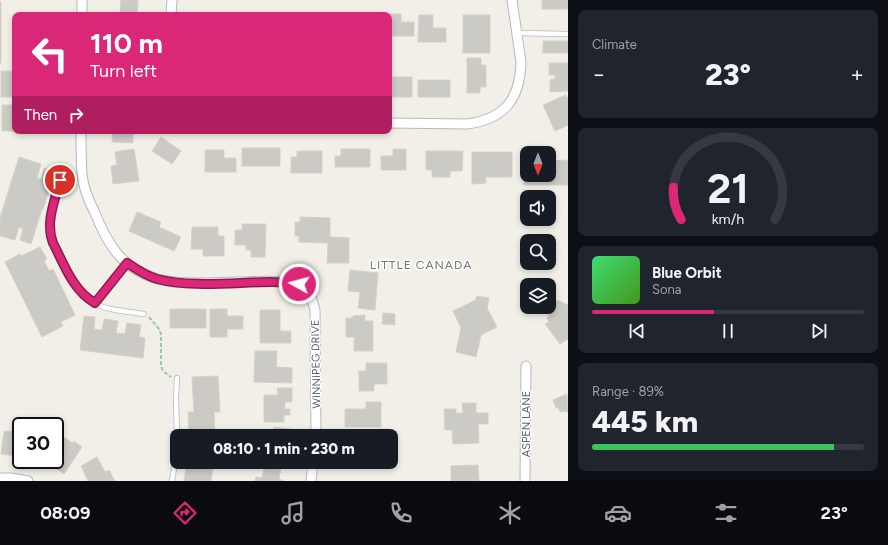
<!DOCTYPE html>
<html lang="en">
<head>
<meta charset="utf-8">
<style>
  body { margin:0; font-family:Figtree,sans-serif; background:#20242c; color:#f1f3f6; height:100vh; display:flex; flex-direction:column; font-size:15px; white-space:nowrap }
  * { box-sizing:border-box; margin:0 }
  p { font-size:13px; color:#9ea1a6 }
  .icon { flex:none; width:22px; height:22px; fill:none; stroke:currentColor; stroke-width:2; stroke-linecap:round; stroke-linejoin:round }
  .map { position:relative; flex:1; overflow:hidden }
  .side { display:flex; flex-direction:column; gap:10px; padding:10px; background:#0d0f14; width:320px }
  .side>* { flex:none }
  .banner { position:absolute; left:12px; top:12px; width:380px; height:122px; border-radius:8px; box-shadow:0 2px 6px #0003; background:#db2777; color:#fff; overflow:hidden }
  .needle { width:26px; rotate:180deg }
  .fabs { position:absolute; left:520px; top:146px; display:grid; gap:8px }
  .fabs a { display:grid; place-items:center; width:36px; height:36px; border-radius:8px; background:#171b24; box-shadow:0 2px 6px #0003; font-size:20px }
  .speed { position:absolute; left:12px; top:417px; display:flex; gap:8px; font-size:20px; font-weight:700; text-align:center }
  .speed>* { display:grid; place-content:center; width:52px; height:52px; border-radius:50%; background:#171b24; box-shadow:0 2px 6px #0003; line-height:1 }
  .speed .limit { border:2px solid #111; border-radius:6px; background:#fff; color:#111 }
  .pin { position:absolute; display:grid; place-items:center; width:34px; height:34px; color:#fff; margin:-17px; border:2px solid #fff; border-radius:50%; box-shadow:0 1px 4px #0007 }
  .me { position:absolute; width:44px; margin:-22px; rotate:277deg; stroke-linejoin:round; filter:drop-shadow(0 0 3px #0008) }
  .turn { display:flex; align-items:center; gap:14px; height:84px; padding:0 12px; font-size:18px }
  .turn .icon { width:52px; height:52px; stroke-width:2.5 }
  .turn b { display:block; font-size:28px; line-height:34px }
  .then { display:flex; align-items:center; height:38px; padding:0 12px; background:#0003; gap:8px; font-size:15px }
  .big { font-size:30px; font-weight:800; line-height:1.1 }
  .side .tile { flex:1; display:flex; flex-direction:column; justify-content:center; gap:6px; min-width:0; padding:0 14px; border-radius:8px; background:#20242c }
  .side .dial { align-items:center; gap:0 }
  .dial svg { height:104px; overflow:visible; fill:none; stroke:#363941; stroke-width:7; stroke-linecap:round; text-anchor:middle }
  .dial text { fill:#f1f3f6; stroke:none }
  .song { display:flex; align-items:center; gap:12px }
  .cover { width:48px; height:48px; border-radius:6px; background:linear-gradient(135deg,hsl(140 70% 55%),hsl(100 70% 35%)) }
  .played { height:4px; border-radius:2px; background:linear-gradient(90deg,#db2777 45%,#363941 45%) }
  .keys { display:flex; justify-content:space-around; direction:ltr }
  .heat { display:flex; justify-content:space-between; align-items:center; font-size:22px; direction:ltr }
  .charge { height:6px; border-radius:3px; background:linear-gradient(90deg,#34c759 89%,#363941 0) }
  .trip { position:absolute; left:170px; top:429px; width:228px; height:40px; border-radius:8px; background:#171b24; box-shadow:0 2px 6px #0003; font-weight:800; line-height:40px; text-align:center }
  .dock { display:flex; height:64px; justify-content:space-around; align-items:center; background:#090b0e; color:#9ea1a6 }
  .dock .icon { width:28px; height:28px }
  .dock .current { color:#db2777 }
  .dock b { font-size:18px; color:#f1f3f6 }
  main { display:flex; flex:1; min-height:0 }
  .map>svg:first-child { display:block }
  .building { fill:#cccac5; stroke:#d6d1c6 }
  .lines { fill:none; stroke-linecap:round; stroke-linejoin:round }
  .lane-casing { stroke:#b5b8bc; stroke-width:6 }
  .street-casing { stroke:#b5b8bc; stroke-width:11 }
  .path { stroke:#9cc7a9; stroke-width:2; stroke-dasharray:4 2; stroke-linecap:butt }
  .lane { stroke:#fff; stroke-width:4.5 }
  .street { stroke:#fff; stroke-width:9 }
  .route-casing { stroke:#8e194d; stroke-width:10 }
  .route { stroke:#db2777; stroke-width:7 }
  .labels { text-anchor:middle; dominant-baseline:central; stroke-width:3; stroke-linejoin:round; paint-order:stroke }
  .street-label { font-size:11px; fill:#5f6368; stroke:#fff }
  .neighbourhood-label { font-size:12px; letter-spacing:1px; fill:#70757a; stroke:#fff }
</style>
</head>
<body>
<main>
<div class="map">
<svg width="568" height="481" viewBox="0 0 568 481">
  <rect width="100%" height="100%" fill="#f1efe8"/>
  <path class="building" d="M 121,0 L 138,0 L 137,15 L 112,15 L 113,12 L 120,13 Z
    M 542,0 L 568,0 L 568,9 L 542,9 Z
    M 0,2 L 1,2 L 1,63 L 0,63 Z
    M 306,14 L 337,14 L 337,15 L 306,15 Z
    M 384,14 L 401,14 L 401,22 L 414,22 L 414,36 L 389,36 L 389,15 Z
    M 419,15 L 433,15 L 433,28 L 446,28 L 446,42 L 418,42 Z
    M 463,15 L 490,15 L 490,53 L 463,53 Z
    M 543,41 L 568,41 L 568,53 L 543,53 Z
    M 467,58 L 481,58 L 481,65 L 486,65 L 486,87 L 480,87 L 480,93 L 467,93 Z
    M 549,63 L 568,63 L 568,91 L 550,92 L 550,80 L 555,79 L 555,75 L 549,75 Z
    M 1,71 L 15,71 L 15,97 L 1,97 Z
    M 389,77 L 412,77 L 412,97 L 389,97 Z
    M 418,80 L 450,80 L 450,97 L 418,97 Z
    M 566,95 L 568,99 L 568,125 L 555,131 L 543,105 Z
    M 2,105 L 15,105 L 15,131 L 41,131 L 2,131 Z
    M 113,131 L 133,131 L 133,143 L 112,142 Z
    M 161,137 L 181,151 L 172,164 L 152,151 Z
    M 242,148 L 280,148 L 280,166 L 242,166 Z
    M 134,149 L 139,181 L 113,184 L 111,166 L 117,165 L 115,152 Z
    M 341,149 L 370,149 L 370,167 L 335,167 L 335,156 L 341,156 Z
    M 393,149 L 406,149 L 406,170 L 381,170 L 381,156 L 393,156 Z
    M 205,150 L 224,150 L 224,158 L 236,158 L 236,172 L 205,172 Z
    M 297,151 L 322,151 L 322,173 L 291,173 L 291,157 L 297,157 Z
    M 426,151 L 463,151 L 462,171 L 450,171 L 450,177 L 432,177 L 432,170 L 426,170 Z
    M 472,152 L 512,152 L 512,177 L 486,177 L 486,183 L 472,184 Z
    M 19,157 L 41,164 L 37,178 L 41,179 L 44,168 L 57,172 L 52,187 L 50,187 L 43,209 L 42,209 L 31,244 L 20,240 L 23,229 L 19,227 L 15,240 L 0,236 L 0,218 Z
    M 568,160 L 568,185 L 524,185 L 524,161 L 527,161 L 527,175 L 549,175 L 549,161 Z
    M 137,212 L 161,222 L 159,227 L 181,237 L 174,251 L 129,231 Z
    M 300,217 L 330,218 L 330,237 L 349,238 L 349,263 L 327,263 L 328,243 L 299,242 L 299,236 L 295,236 L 295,222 L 300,222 Z
    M 242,224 L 266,224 L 265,257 L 251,257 L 251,250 L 246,250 L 246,245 L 235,245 L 235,230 L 242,230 Z
    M 192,227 L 218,227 L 218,236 L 224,236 L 224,256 L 203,256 L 203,249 L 191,249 Z
    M 40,247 L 47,259 L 44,261 L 49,271 L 53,269 L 75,315 L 61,322 L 63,326 L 42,337 L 5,262 L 20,254 L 21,256 Z
    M 350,270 L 378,273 L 375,310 L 358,308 L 360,292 L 348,291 Z
    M 477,296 L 489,298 L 487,308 L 497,327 L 481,335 L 476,357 L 456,352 L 461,328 L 453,311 L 476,300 Z
    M 557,300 L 568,305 L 568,339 L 560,344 L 545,324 L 549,322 L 547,318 Z
    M 170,309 L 206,309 L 206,328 L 170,328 Z
    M 210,309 L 227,309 L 227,316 L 243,316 L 243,329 L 227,329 L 227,337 L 210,337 Z
    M 260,310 L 280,310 L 280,331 L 291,331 L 291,343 L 260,343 Z
    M 383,313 L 395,314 L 395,325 L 382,324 Z
    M 365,315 L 365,321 L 373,321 L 373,351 L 354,351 L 354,337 L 346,337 L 346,318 L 353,318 L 353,316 Z
    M 84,316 L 95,317 L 94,329 L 102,330 L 104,319 L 118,321 L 116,333 L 125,334 L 127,323 L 141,325 L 139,337 L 145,338 L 143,358 L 80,350 Z
    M 255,351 L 277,351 L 276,367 L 292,368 L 292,383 L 254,382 Z
    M 366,363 L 387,363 L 387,384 L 374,384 L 374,391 L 359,391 L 359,371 L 366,371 Z
    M 218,376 L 220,412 L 214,412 L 215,436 L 189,436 L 188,412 L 194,412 L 192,377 Z
    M 277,388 L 292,388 L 292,402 L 285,402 L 285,409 L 290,409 L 290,415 L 284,415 L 284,422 L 264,422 L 264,395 L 278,395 Z
    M 567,394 L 568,412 L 566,412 L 566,411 L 560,412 L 558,407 L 556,408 L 553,400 Z
    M 366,402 L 381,402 L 381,427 L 345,427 L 345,409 L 366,409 Z
    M 462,403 L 476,403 L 476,413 L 488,413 L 488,424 L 478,424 L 479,443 L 453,444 L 452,430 L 445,430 L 444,409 L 456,409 L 456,413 L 463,413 Z
    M 274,427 L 291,429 L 290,436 L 273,436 Z
    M 4,431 L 21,433 L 21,450 L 18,450 L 18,456 L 1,454 Z
    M 55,432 L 73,443 L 74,441 L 82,447 L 64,474 L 51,465 L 58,455 L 55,453 Z
    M 97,457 L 105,472 L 109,470 L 115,481 L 88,481 L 81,466 Z
    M 187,462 L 214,462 L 211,481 L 184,481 Z
    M 366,462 L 380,462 L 380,464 L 366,464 Z
    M 265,463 L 281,466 L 279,479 L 284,481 L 255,481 L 256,477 L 262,478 Z
    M 478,465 L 479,481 L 451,481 L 451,466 Z"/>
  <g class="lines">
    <g class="lane-casing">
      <path id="lane" d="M 517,33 L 568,34
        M 60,180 C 56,195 49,212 49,228 C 50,241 72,283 81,293 C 85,297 89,300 94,303 C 108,311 128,311 144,314
        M 95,303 L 127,263
        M 177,436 L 176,398 L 177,378
        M 172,481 L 177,451"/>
    </g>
    <g class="street-casing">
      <path id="street" d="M 82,15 L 82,0
        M 171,15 L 172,0
        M 389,123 L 467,124 C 505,119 520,99 521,62 L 512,0
        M 81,131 C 81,145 81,160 82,174 C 83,187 88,199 94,211 C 107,243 121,269 158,279 C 183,285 211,283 236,282 C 250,282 289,279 300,285 C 310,291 312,299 315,310 L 316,436
        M 0,478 L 11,478 L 28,481
        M 311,481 L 313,462
        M 525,481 L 526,366"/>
    </g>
    <path class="path" d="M 149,317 L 159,329 L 161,334 L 161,366 L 163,371 L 171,377"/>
    <use href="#lane" class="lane"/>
    <use href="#street" class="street"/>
  </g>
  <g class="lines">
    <g class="route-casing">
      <path id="route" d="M 60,180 C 55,201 45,222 53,243 C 64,264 73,291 95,303 L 127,263 C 136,269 146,276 157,279 C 191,288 237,282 272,282 C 281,282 290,283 299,284"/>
    </g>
    <use href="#route" class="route"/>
  </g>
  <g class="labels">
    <g class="street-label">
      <text transform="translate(316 364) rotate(-91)">WINNIPEG DRIVE</text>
      <text transform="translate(526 424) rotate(-90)">ASPEN LANE</text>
    </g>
    <g class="neighbourhood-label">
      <text x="421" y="265">LITTLE CANADA</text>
    </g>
  </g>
</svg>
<div class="fabs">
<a><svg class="needle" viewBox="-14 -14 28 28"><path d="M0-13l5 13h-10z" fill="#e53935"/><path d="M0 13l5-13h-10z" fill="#9ea1a6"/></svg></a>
<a><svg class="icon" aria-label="sound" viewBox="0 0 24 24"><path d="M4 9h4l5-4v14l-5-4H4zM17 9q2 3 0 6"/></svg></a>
<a><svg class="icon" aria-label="search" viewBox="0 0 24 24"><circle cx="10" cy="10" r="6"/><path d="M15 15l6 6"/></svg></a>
<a><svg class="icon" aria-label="layers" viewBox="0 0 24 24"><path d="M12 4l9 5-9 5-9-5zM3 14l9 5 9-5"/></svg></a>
</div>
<div class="speed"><div class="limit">30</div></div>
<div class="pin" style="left:60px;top:180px;background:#d93025"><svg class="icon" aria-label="arrive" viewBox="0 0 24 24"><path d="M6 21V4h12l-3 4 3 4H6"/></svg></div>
<svg class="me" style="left:299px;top:284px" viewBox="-20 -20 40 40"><circle r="17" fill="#db2777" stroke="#fff" stroke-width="3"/><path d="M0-11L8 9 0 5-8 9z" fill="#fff"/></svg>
<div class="trip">08:10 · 1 min · 230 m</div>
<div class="banner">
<div class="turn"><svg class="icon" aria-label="left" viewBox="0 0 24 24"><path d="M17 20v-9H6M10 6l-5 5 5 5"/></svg><div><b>110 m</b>Turn left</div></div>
<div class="then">Then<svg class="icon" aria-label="right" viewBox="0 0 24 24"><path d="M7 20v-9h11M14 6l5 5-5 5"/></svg></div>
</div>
</div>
<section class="side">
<div class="tile"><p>Climate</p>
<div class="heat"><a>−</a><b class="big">23°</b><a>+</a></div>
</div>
<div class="tile dial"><svg viewBox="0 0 100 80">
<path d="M14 69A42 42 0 1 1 86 69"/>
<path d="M14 69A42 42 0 0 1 8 44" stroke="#db2777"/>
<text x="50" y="56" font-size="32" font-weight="700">21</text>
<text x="50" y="72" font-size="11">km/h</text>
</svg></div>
<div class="tile">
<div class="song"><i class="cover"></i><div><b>Blue Orbit</b><p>Sona</p></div></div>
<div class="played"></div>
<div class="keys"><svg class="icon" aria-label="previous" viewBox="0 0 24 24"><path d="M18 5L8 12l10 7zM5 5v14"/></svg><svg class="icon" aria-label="pause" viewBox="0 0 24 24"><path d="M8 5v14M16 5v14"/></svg><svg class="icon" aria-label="next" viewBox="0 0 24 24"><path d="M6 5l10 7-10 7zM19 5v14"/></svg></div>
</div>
<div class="tile"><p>Range · 89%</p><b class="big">445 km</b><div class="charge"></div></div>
</section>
</main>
<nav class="dock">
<b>08:09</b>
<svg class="icon current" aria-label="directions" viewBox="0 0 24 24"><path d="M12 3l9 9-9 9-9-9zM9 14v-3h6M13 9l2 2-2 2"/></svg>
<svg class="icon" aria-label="music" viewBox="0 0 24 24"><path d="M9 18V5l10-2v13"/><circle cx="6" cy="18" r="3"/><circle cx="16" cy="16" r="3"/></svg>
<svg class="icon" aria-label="phone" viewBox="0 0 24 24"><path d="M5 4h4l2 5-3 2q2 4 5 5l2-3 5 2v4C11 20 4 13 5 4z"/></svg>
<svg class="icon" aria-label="climate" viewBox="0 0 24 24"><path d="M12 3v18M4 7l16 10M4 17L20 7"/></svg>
<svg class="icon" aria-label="car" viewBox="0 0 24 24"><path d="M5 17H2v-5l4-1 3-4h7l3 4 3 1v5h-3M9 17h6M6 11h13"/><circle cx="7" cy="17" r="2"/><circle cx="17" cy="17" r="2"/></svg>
<svg class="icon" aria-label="filters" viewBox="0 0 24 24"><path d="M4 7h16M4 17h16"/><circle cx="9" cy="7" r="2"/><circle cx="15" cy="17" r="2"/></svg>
<b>23°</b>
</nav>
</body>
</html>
